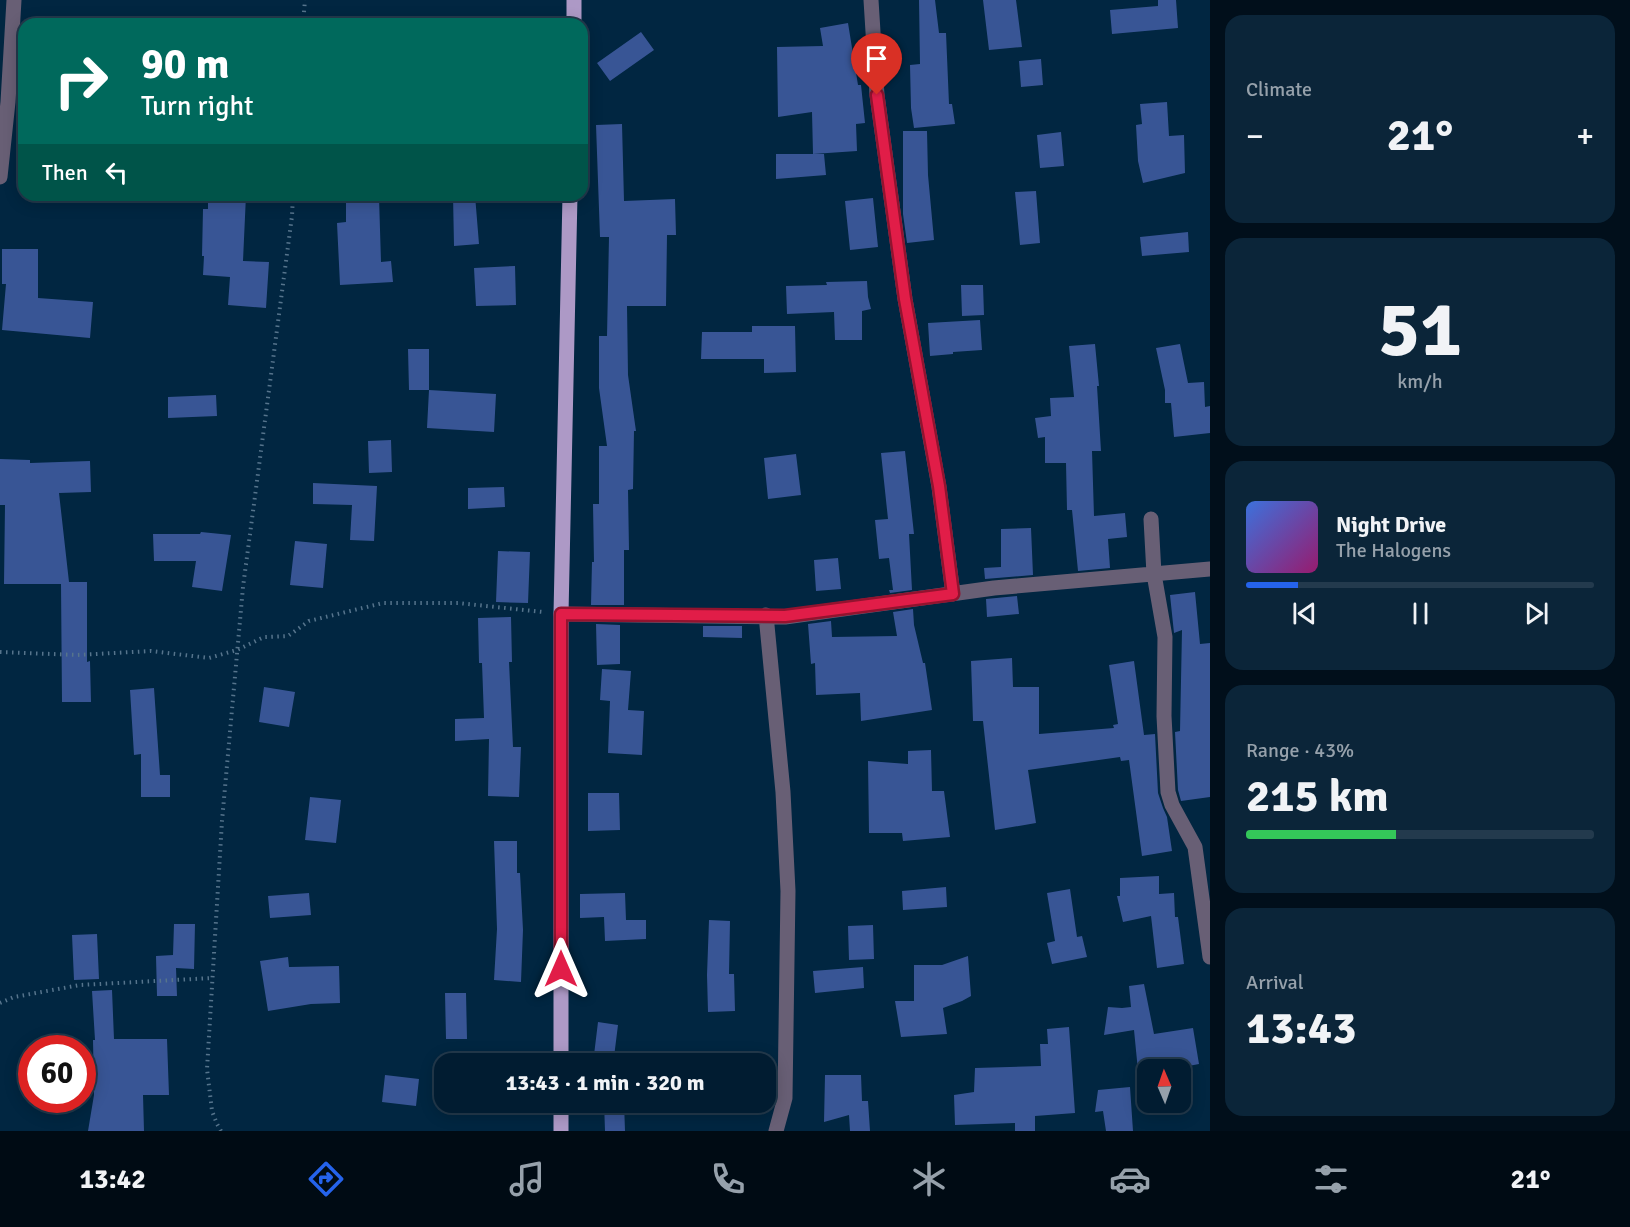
<!DOCTYPE html>
<html lang="en">
<head>
<meta charset="utf-8">
<style>
  body { margin:0; font-family:Signika,sans-serif; background:#0b2539; color:#f1f3f6; height:100vh; display:flex; flex-direction:column; font-size:22px; white-space:nowrap }
  * { box-sizing:border-box; margin:0 }
  p { font-size:20px; color:#96a1ab }
  .icon { flex:none; width:33px; height:33px; fill:none; stroke:currentColor; stroke-width:2; stroke-linecap:round; stroke-linejoin:round }
  .map { position:relative; flex:1; overflow:hidden }
  .sheet { display:flex; flex-direction:column; gap:15px; padding:15px; background:#010f1b; width:420px }
  .sheet>* { flex:none }
  .hud { position:absolute; left:18px; top:18px; width:570px; height:183px; border-radius:18px; box-shadow:0 3px 15px #0003,0 0 0 2px #233a4d; background:#00695c; color:#fff; overflow:hidden }
  .needle { width:39px; rotate:358deg }
  .buttons { position:absolute; left:1137px; top:1059px; display:grid; gap:12px }
  .buttons a { display:grid; place-items:center; width:54px; height:54px; border-radius:12px; background:#011c31; box-shadow:0 3px 15px #0003,0 0 0 2px #233a4d; font-size:30px }
  .speed { position:absolute; left:18px; top:1035px; display:flex; gap:12px; font-size:30px; font-weight:700; text-align:center }
  .speed>* { display:grid; place-content:center; width:78px; height:78px; border-radius:50%; background:#011c31; box-shadow:0 3px 15px #0003,0 0 0 2px #233a4d; line-height:1 }
  .speed .limit { border:9px solid #d22; background:#fff; color:#111 }
  .pin { position:absolute; display:grid; place-items:center; width:51px; height:51px; color:#fff; margin:-62px -26px; border-radius:50% 50% 50% 0; rotate:-45deg; box-shadow:0 0 6px #0007 }
  .pin .icon { rotate:45deg }
  .me { position:absolute; width:66px; margin:-33px; rotate:0deg; stroke-linejoin:round; filter:drop-shadow(0 0 4px #0008) }
  .turn { display:flex; align-items:center; gap:21px; height:126px; padding:0 24px; font-size:27px }
  .turn .icon { width:78px; height:78px; stroke-width:2.5 }
  .turn b { display:block; font-size:42px; line-height:51px }
  .then { display:flex; align-items:center; height:57px; padding:0 24px; background:#0003; gap:12px; font-size:22px }
  .big { font-size:45px; font-weight:800; line-height:1.1 }
  .sheet .card { flex:1; display:flex; flex-direction:column; justify-content:center; gap:9px; min-width:0; padding:0 21px; border-radius:18px; background:#0b2539 }
  .sheet .dial { align-items:center; gap:0 }
  .dial b { font-size:78px; line-height:1 }
  .song { display:flex; align-items:center; gap:18px }
  .cover { width:72px; height:72px; border-radius:9px; background:linear-gradient(135deg,hsl(220 70% 55%),hsl(320 70% 35%)) }
  .played { height:6px; border-radius:3px; background:linear-gradient(90deg,#2563eb 15%,#233a4d 15%) }
  .keys { display:flex; justify-content:space-around; direction:ltr }
  .heat { display:flex; justify-content:space-between; align-items:center; font-size:33px; direction:ltr }
  .charge { height:9px; border-radius:4px; background:linear-gradient(90deg,#34c759 43%,#233a4d 0) }
  .trip { position:absolute; left:434px; top:1053px; width:342px; height:60px; border-radius:18px; background:#011c31; box-shadow:0 3px 15px #0003,0 0 0 2px #233a4d; font-weight:800; line-height:60px; text-align:center }
  .dock { display:flex; height:96px; justify-content:space-around; align-items:center; background:#000b14; color:#96a1ab }
  .dock .icon { width:42px; height:42px }
  .dock .active { color:#2563eb }
  .dock b { font-size:27px; color:#f1f3f6 }
  main { display:flex; flex:1; min-height:0 }
  .map>svg:first-child { display:block }
  .building { fill:#385595 }
  .lines { fill:none; stroke-linecap:round; stroke-linejoin:round }
  .path { stroke:#56748c; stroke-width:4; stroke-dasharray:1.5 4.5; stroke-linecap:butt }
  .minor { stroke:#685f75; stroke-width:15 }
  .major { stroke:#ad99c6; stroke-width:15 }
  .route-casing { stroke:#92132f; stroke-width:15 }
  .route { stroke:#e11d48; stroke-width:10 }
</style>
</head>
<body>
<main>
<div class="map">
<svg width="1210" height="1131" viewBox="0 0 1210 1131">
  <rect width="100%" height="100%" fill="#012641"/>
  <path class="building" d="M 919,0 L 935,0 L 939,33 L 946,33 L 949,104 L 952,104 L 955,124 L 914,128 L 911,108 L 910,65 L 920,64 Z
    M 983,0 L 1016,0 L 1022,47 L 989,50 Z
    M 1158,0 L 1176,0 L 1178,28 L 1112,34 L 1110,10 L 1158,6 Z
    M 848,23 L 858,85 L 861,85 L 865,123 L 856,124 L 857,151 L 813,154 L 812,112 L 778,117 L 777,47 L 823,46 L 820,28 Z
    M 641,32 L 654,50 L 610,81 L 597,63 Z
    M 1041,59 L 1043,85 L 1021,87 L 1019,61 Z
    M 1167,102 L 1169,136 L 1184,135 L 1185,173 L 1143,183 L 1138,161 L 1136,125 L 1142,124 L 1140,104 Z
    M 622,124 L 624,201 L 675,199 L 676,235 L 667,235 L 666,306 L 627,306 L 628,375 L 636,431 L 634,431 L 633,489 L 628,490 L 629,550 L 624,550 L 624,605 L 591,605 L 592,562 L 594,562 L 593,504 L 599,504 L 599,446 L 607,446 L 599,388 L 599,336 L 607,336 L 609,237 L 600,237 L 596,125 Z
    M 903,131 L 927,131 L 928,175 L 934,240 L 907,243 L 903,214 Z
    M 1061,132 L 1064,166 L 1040,168 L 1037,135 Z
    M 776,154 L 824,154 L 826,175 L 776,179 Z
    M 1036,191 L 1040,243 L 1020,245 L 1015,192 Z
    M 208,195 L 246,195 L 243,261 L 269,262 L 266,308 L 228,305 L 230,277 L 203,275 L 204,256 L 202,256 L 203,209 L 208,209 Z
    M 453,195 L 475,195 L 479,244 L 454,246 Z
    M 346,197 L 379,197 L 381,262 L 391,261 L 393,282 L 340,285 L 337,223 L 346,222 Z
    M 873,198 L 878,247 L 850,250 L 845,201 Z
    M 1188,232 L 1189,252 L 1142,256 L 1140,237 Z
    M 2,249 L 38,249 L 38,298 L 93,302 L 90,338 L 2,330 L 6,284 L 2,284 Z
    M 515,266 L 516,305 L 476,306 L 474,268 Z
    M 867,281 L 868,297 L 871,309 L 862,311 L 862,340 L 835,340 L 834,312 L 787,314 L 786,286 L 827,285 L 826,282 Z
    M 961,285 L 983,285 L 984,315 L 962,316 Z
    M 980,320 L 982,350 L 953,352 L 953,354 L 930,356 L 928,323 Z
    M 752,326 L 795,326 L 796,372 L 764,373 L 764,359 L 701,359 L 702,332 L 752,332 Z
    M 1095,344 L 1099,386 L 1097,386 L 1101,451 L 1092,451 L 1094,516 L 1125,513 L 1127,537 L 1108,539 L 1110,568 L 1078,571 L 1072,510 L 1067,510 L 1066,463 L 1045,463 L 1045,437 L 1038,438 L 1035,418 L 1051,416 L 1050,398 L 1074,397 L 1069,346 Z
    M 1180,344 L 1188,383 L 1204,382 L 1205,407 L 1210,406 L 1210,433 L 1174,437 L 1171,403 L 1165,403 L 1165,390 L 1156,348 Z
    M 408,349 L 429,349 L 429,390 L 409,390 Z
    M 429,390 L 496,394 L 494,432 L 427,428 Z
    M 216,395 L 217,416 L 168,418 L 168,397 Z
    M 391,440 L 392,472 L 369,473 L 368,441 Z
    M 905,451 L 914,534 L 909,534 L 912,590 L 890,593 L 889,590 L 893,590 L 889,558 L 879,559 L 875,520 L 888,519 L 881,453 Z
    M 796,454 L 801,495 L 768,499 L 764,458 Z
    M 0,459 L 30,460 L 30,463 L 90,461 L 91,492 L 59,493 L 69,582 L 87,582 L 87,662 L 90,661 L 91,702 L 62,702 L 61,584 L 4,584 L 5,505 L 0,505 Z
    M 313,483 L 377,486 L 374,541 L 350,540 L 352,505 L 313,504 Z
    M 504,487 L 505,507 L 468,509 L 468,488 Z
    M 1031,528 L 1033,575 L 985,579 L 984,568 L 1001,567 L 1001,529 Z
    M 201,532 L 231,535 L 222,591 L 192,587 L 196,561 L 154,561 L 153,534 L 200,534 Z
    M 295,541 L 327,544 L 323,588 L 290,585 Z
    M 498,551 L 530,552 L 528,603 L 496,602 Z
    M 838,558 L 841,589 L 816,591 L 814,560 Z
    M 1195,592 L 1200,644 L 1210,643 L 1210,797 L 1181,801 L 1178,790 L 1175,732 L 1180,731 L 1182,630 L 1174,633 L 1170,595 Z
    M 1017,596 L 1019,614 L 987,617 L 986,599 Z
    M 913,609 L 914,625 L 923,663 L 925,663 L 932,710 L 861,721 L 860,693 L 816,695 L 815,663 L 811,664 L 808,624 L 831,621 L 832,637 L 897,636 L 893,612 Z
    M 511,617 L 512,662 L 509,662 L 513,747 L 521,747 L 519,797 L 488,796 L 489,739 L 455,741 L 455,719 L 484,718 L 482,663 L 479,663 L 478,618 Z
    M 596,624 L 620,625 L 620,664 L 597,665 Z
    M 703,626 L 742,626 L 742,638 L 703,637 Z
    M 1012,658 L 1013,687 L 1039,687 L 1039,734 L 1114,728 L 1113,725 L 1118,724 L 1109,665 L 1134,661 L 1144,735 L 1155,734 L 1158,793 L 1163,808 L 1167,817 L 1172,851 L 1142,856 L 1129,760 L 1121,761 L 1120,757 L 1028,770 L 1036,823 L 995,830 L 983,721 L 973,721 L 971,661 Z
    M 602,669 L 631,671 L 628,710 L 644,711 L 642,755 L 608,753 L 610,701 L 600,700 Z
    M 264,687 L 295,692 L 289,727 L 259,722 Z
    M 154,688 L 160,775 L 170,775 L 170,797 L 141,797 L 141,754 L 134,755 L 130,690 Z
    M 931,750 L 932,791 L 944,791 L 950,837 L 903,841 L 902,833 L 869,833 L 868,761 L 908,764 L 908,751 Z
    M 588,793 L 619,793 L 620,830 L 588,831 Z
    M 310,797 L 341,800 L 336,843 L 305,840 Z
    M 494,841 L 517,841 L 517,873 L 520,873 L 523,930 L 521,982 L 494,980 L 497,929 Z
    M 1159,876 L 1159,894 L 1174,893 L 1175,917 L 1178,917 L 1184,964 L 1157,968 L 1151,916 L 1123,922 L 1117,896 L 1120,896 L 1120,878 Z
    M 946,887 L 947,907 L 903,910 L 902,891 Z
    M 1070,889 L 1077,937 L 1082,936 L 1087,957 L 1052,964 L 1047,943 L 1055,941 L 1047,893 Z
    M 309,893 L 311,915 L 270,918 L 268,896 Z
    M 625,893 L 626,920 L 646,920 L 646,939 L 605,941 L 604,917 L 580,918 L 580,894 Z
    M 709,920 L 730,921 L 729,974 L 734,974 L 735,1011 L 708,1012 L 707,975 Z
    M 174,924 L 195,924 L 194,969 L 176,968 L 177,996 L 157,996 L 156,956 L 173,955 Z
    M 873,925 L 874,959 L 849,960 L 848,926 Z
    M 97,934 L 99,979 L 74,980 L 72,935 Z
    M 968,956 L 971,996 L 962,1001 L 943,1008 L 947,1034 L 901,1037 L 895,1001 L 914,1001 L 914,965 L 942,965 Z
    M 288,957 L 289,967 L 339,966 L 340,1003 L 311,1004 L 268,1011 L 260,961 Z
    M 863,967 L 864,988 L 815,993 L 813,971 Z
    M 1144,984 L 1154,1034 L 1193,1028 L 1199,1064 L 1168,1070 L 1148,1070 L 1148,1080 L 1139,1081 L 1134,1030 L 1104,1035 L 1108,1007 L 1122,1008 L 1131,1007 L 1129,986 Z
    M 112,990 L 114,1039 L 167,1039 L 169,1095 L 143,1095 L 144,1131 L 88,1131 L 94,1095 L 93,1040 L 95,1040 L 92,991 Z
    M 445,993 L 466,993 L 467,1039 L 446,1039 Z
    M 598,1022 L 618,1025 L 614,1057 L 594,1055 Z
    M 1069,1027 L 1075,1113 L 1035,1116 L 1035,1131 L 1015,1131 L 1015,1123 L 955,1125 L 954,1095 L 974,1092 L 975,1068 L 1041,1066 L 1040,1044 L 1048,1044 L 1047,1029 Z
    M 385,1075 L 419,1079 L 416,1106 L 382,1102 Z
    M 825,1075 L 861,1075 L 862,1101 L 868,1101 L 870,1131 L 850,1131 L 849,1115 L 824,1122 Z
    M 1130,1087 L 1133,1131 L 1106,1131 L 1103,1111 L 1095,1112 L 1098,1090 Z
    M 604,1102 L 624,1102 L 625,1131 L 605,1131 Z"/>
  <g class="lines">
    <path class="path" d="M 303,24 L 305,0
      M 0,652 L 77,655 L 151,651 L 209,658 L 237,650 L 264,637 L 288,636 L 309,621 L 383,603 L 458,603 L 543,612
      M 0,1003 L 14,997 L 80,985 L 213,978
      M 221,1131 L 217,1124 L 212,1111 L 207,1069 L 222,821 L 243,587 L 292,216 L 293,195"/>
    <path class="minor" d="M 871,0 L 877,95 L 905,299 L 939,487 L 953,594
      M 0,177 L 8,102 L 14,0
      M 1151,519 L 1154,574 L 1165,637 L 1164,716 L 1168,792 L 1172,805 L 1195,847 L 1210,957
      M 561,614 L 785,617 L 994,588 L 1210,569
      M 766,615 L 783,792 L 788,891 L 785,1098 L 776,1131"/>
    <path class="major" d="M 574,24 L 574,0
      M 561,1064 L 561,614 L 570,195
      M 561,1102 L 561,1131"/>
  </g>
  <g class="lines">
    <g class="route-casing">
      <path id="route" d="M 561,969 L 561,614 L 785,616 L 953,594 L 939,486 L 905,299 L 877,95"/>
    </g>
    <use href="#route" class="route"/>
  </g>
</svg>
<div class="buttons">
<a><svg class="needle" viewBox="-14 -14 28 28"><path d="M0-13l5 13h-10z" fill="#e53935"/><path d="M0 13l5-13h-10z" fill="#96a1ab"/></svg></a>
</div>
<div class="speed"><div class="limit">60</div></div>
<div class="pin" style="left:877px;top:95px;background:#d93025"><svg class="icon" aria-label="arrive" viewBox="0 0 24 24"><path d="M6 21V4h12l-3 4 3 4H6"/></svg></div>
<svg class="me" style="left:561px;top:969px" viewBox="-20 -20 40 40"><path d="M0-17L14 15 0 8-14 15z" fill="#e11d48" stroke="#fff" stroke-width="4"/></svg>
<div class="trip">13:43 · 1 min · 320 m</div>
<div class="hud">
<div class="turn"><svg class="icon" aria-label="right" viewBox="0 0 24 24"><path d="M7 20v-9h11M14 6l5 5-5 5"/></svg><div><b>90 m</b>Turn right</div></div>
<div class="then">Then<svg class="icon" aria-label="left" viewBox="0 0 24 24"><path d="M17 20v-9H6M10 6l-5 5 5 5"/></svg></div>
</div>
</div>
<section class="sheet">
<div class="card"><p>Climate</p>
<div class="heat"><a>−</a><b class="big">21°</b><a>+</a></div>
</div>
<div class="card dial"><b>51</b><p>km/h</p></div>
<div class="card">
<div class="song"><i class="cover"></i><div><b>Night Drive</b><p>The Halogens</p></div></div>
<div class="played"></div>
<div class="keys"><svg class="icon" aria-label="previous" viewBox="0 0 24 24"><path d="M18 5L8 12l10 7zM5 5v14"/></svg><svg class="icon" aria-label="pause" viewBox="0 0 24 24"><path d="M8 5v14M16 5v14"/></svg><svg class="icon" aria-label="next" viewBox="0 0 24 24"><path d="M6 5l10 7-10 7zM19 5v14"/></svg></div>
</div>
<div class="card"><p>Range · 43%</p><b class="big">215 km</b><div class="charge"></div></div>
<div class="card"><p>Arrival</p><b class="big">13:43</b></div>
</section>
</main>
<nav class="dock">
<b>13:42</b>
<svg class="icon active" aria-label="directions" viewBox="0 0 24 24"><path d="M12 3l9 9-9 9-9-9zM9 14v-3h6M13 9l2 2-2 2"/></svg>
<svg class="icon" aria-label="music" viewBox="0 0 24 24"><path d="M9 18V5l10-2v13"/><circle cx="6" cy="18" r="3"/><circle cx="16" cy="16" r="3"/></svg>
<svg class="icon" aria-label="phone" viewBox="0 0 24 24"><path d="M5 4h4l2 5-3 2q2 4 5 5l2-3 5 2v4C11 20 4 13 5 4z"/></svg>
<svg class="icon" aria-label="climate" viewBox="0 0 24 24"><path d="M12 3v18M4 7l16 10M4 17L20 7"/></svg>
<svg class="icon" aria-label="car" viewBox="0 0 24 24"><path d="M5 17H2v-5l4-1 3-4h7l3 4 3 1v5h-3M9 17h6M6 11h13"/><circle cx="7" cy="17" r="2"/><circle cx="17" cy="17" r="2"/></svg>
<svg class="icon" aria-label="filters" viewBox="0 0 24 24"><path d="M4 7h16M4 17h16"/><circle cx="9" cy="7" r="2"/><circle cx="15" cy="17" r="2"/></svg>
<b>21°</b>
</nav>
</body>
</html>
